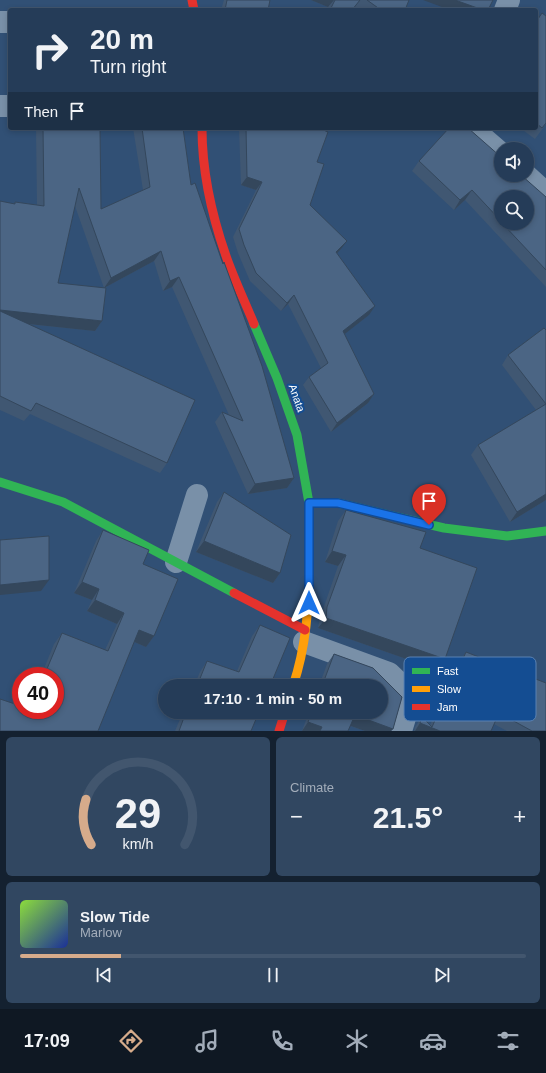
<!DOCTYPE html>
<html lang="en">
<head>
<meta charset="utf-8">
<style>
  body { margin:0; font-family:Arial,sans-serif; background:#314761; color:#f1f3f6; height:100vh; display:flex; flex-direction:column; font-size:15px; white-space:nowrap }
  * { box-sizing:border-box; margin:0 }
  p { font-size:13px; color:#a3adba }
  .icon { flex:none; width:22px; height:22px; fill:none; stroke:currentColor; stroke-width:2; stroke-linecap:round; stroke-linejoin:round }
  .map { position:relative; height:731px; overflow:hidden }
  .side { display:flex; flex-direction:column; gap:6px; padding:6px; background:#142130; flex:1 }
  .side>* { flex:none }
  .guide { position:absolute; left:8px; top:8px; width:530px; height:122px; border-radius:4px; box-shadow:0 2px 6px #0003,0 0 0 1px #42566e; background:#253c58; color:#f1f3f6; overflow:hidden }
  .buttons { position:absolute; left:494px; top:142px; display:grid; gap:8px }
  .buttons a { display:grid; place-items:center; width:40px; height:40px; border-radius:50%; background:#253c58; box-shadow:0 2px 6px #0003,0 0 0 1px #42566e; font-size:20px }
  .speed { position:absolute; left:12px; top:667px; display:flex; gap:8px; font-size:20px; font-weight:700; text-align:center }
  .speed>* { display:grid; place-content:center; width:52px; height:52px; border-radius:50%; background:#253c58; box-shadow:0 2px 6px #0003,0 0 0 1px #42566e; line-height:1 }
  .speed .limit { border:6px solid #d22; background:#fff; color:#111 }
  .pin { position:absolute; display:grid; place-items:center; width:34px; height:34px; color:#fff; margin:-41px -17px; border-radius:50% 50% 50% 0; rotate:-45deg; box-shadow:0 0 4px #0007 }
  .pin .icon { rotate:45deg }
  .me { position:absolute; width:44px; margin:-22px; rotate:0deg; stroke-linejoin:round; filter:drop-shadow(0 0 3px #0008) }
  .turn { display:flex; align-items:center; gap:14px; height:84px; padding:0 16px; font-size:18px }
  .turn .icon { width:52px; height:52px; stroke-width:2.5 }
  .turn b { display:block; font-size:28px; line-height:34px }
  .then { display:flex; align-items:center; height:38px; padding:0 16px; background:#0003; gap:8px; font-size:15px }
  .big { font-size:30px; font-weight:800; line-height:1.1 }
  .side .card { flex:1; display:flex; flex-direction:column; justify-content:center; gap:6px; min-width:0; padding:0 14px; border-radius:6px; background:#314761 }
  .side .dial { align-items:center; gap:0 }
  .dial svg { height:104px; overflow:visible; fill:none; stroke:#42566e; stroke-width:7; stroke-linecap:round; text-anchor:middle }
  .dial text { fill:#f1f3f6; stroke:none }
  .song { display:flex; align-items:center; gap:12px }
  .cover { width:48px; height:48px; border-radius:6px; background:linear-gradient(135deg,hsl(90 70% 55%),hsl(230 70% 35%)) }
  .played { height:4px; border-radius:2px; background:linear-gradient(90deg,#d6ab8b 20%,#42566e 20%) }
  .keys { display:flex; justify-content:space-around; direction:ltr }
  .heat { display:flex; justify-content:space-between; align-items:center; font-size:22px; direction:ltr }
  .side .tiles { flex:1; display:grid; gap:6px; grid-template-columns:1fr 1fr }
  .card:last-child { grid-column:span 2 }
  .trip { position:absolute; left:158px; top:679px; width:230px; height:40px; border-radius:20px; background:#253c58; box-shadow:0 2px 6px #0003,0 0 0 1px #42566e; font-weight:800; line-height:40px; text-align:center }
  .menu { display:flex; height:64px; justify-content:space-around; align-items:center; background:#0f1823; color:#a3adba }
  .menu .icon { width:28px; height:28px }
  .menu .selected { color:#d6ab8b }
  .menu b { font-size:18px; color:#f1f3f6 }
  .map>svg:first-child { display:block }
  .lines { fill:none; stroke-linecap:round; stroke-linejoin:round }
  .street { stroke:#7990a8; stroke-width:22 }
  .fast { stroke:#30b455; stroke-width:9 }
  .slow { stroke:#ff9f0a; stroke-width:9 }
  .jam { stroke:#e5322d; stroke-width:9 }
  .wall { fill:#405772; fill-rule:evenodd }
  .shaded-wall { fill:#34475c }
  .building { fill:#4b6584; stroke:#34475c }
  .route-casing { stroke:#114b97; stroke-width:10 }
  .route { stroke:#1a73e8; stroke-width:7 }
  .labels { text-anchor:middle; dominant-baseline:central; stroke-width:4; stroke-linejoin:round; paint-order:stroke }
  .street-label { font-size:11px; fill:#fff; stroke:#144d92 }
  .key { fill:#144d92; stroke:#5a82b3; stroke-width:1 }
  .key-label { font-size:11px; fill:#fff }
</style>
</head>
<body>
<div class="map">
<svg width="546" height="731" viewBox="0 0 546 731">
  <rect width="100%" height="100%" fill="#315075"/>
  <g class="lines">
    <path class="street" d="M 505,10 L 509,0
      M 0,22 L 10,22
      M 0,106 L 10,106
      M 472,128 L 501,153
      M 526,175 L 546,193
      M 176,562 L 197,495
      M 304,642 L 389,673 L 412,695 L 401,731"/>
    <path class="fast" d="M 254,324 L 277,378 L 297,435 L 309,503 L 309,567
      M 0,482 L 63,502 L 234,593
      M 309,503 L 338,503 L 444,528 L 507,536 L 546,531"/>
    <path class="slow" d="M 293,686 C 306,647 309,608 309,567"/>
    <path class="jam" d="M 192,0 L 194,10
      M 202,128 C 202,171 212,216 226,256 C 234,279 245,302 254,324
      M 234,593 L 305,630
      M 279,731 L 285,712"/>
  </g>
  <path class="wall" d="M 224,0 L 270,0 L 268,10 L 221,10 Z
    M 311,0 L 409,0 L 405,10 L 356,10 L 354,9 L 354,10 L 327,10 L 328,7 Z
    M 546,16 L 546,124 L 535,139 L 520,128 L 536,128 L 536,22 Z
    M 36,128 L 100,128 L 101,209 L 143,190 L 133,128 L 183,128 L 191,185 L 223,264 L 224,262 L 294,478 L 287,488 L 248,494 L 215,422 L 222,412 L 229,415 L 172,287 L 163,291 L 154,261 L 104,288 L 75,206 L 58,283 L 102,321 L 95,331 L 27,324 L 167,463 L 160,473 L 30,414 L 24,421 L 0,410 L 0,201 L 14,204 L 15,202 L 37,205 Z
    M 239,128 L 321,128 L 310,205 L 341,249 L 337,253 L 369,315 L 344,334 L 374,394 L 368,403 L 331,432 L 303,385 L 309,377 L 321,368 L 288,304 L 281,311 L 250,281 L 238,253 L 233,237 L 256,190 L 241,185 Z
    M 419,161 L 546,197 L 546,287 L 465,200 L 454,210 L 412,171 ZM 501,197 L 527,223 L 501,223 Z
    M 546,330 L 546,500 L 510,522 L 471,455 L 478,445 L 536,410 L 502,365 L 508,355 Z
    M 224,492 L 280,573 L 273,583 L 196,552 L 217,502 Z
    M 346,510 L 420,548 L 445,659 L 438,670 L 318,628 L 320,618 L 338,566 L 325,562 L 338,521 Z
    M 103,530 L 143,564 L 154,636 L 146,647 L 134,642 L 98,731 L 21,710 L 55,710 L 55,676 L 41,676 L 54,644 L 62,633 L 105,650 L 117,624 L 87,611 L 92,600 L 74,593 L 96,541 Z
    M 260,625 L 270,686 L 194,686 L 200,672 L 207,661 L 237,671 L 252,636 Z
    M 466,652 L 546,731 L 507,731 L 494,724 L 491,731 L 414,731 L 415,727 L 422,717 L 430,725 L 459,662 Z
    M 334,654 L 373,668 L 402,697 L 393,729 L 391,731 L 365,731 L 350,726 L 348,731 L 302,731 L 309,712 L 381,712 L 381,686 L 319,686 L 327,664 Z
    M 183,712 L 259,712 L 251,731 L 175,731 Z"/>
  <path class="shaded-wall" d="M 311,0 L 334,0 L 328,7 Z
    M 423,0 L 455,0 L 483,10 L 450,10 Z
    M 247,177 L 262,182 L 256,190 L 241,185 Z
    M 472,190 L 465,200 L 454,210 L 460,200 Z
    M 347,241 L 341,249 L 331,260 L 336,252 Z
    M 161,251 L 154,261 L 104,288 L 111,278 Z
    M 179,277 L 172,287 L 163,291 L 170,281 Z
    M 294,295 L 288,304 L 281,311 L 287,303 Z
    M 375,306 L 369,315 L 337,340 L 343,331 Z
    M 0,310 L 102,321 L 95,331 L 0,321 Z
    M 374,394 L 368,403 L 331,432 L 337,423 Z
    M 294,478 L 287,488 L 248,494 L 255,484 Z
    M 546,494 L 546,500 L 510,522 L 517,512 Z
    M 204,541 L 280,573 L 273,583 L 196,552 Z
    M 332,551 L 346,555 L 338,566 L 325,562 Z
    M 49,580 L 41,591 L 0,595 L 0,585 Z
    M 82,582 L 99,589 L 92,600 L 74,593 Z
    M 95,600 L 124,613 L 117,624 L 87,611 Z
    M 326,618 L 445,659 L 438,670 L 318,628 Z
    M 139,630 L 154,636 L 146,647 L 132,641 Z
    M 355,715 L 393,729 L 391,731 L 365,731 L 348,725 Z
    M 308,722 L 322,727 L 320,731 L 302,731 Z
    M 420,723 L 440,731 L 415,731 Z"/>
  <path class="building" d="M 227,0 L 270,0 L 268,10 L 225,10 Z
    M 335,0 L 360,0 L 352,10 L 330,10 Z
    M 367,0 L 409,0 L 405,10 L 381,10 Z
    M 455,0 L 493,0 L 488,10 L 483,10 Z
    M 542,13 L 546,16 L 546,123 L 542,128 L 536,123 L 536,22 Z
    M 43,128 L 100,128 L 101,209 L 150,187 L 142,128 L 183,128 L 191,185 L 195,183 L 223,264 L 224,262 L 262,366 L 294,478 L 255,484 L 222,412 L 243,421 L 179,277 L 170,281 L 161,251 L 111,278 L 79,188 L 58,283 L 106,288 L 102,321 L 0,310 L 0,201 L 15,204 L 15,202 L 44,206 Z
    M 246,128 L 321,128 L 321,129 L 328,132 L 317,162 L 324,164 L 310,205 L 347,241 L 336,252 L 375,306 L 343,331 L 374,394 L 337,423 L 309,377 L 328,363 L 294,295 L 287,303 L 256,273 L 244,245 L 239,229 L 262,182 L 247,177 Z
    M 449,128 L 468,128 L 501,157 L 501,175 L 521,175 L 546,197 L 546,270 L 502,223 L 527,223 L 527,197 L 501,197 L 501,221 L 472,190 L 460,200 L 419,161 Z
    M 0,311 L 195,400 L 167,463 L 36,403 L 31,411 L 0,396 Z
    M 544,328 L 546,330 L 546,494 L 517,512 L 478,445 L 546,404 L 508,355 Z
    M 224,492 L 291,535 L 280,573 L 204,541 Z
    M 346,510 L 426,532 L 420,548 L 477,568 L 445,659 L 326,618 L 327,607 L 346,555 L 332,551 Z
    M 103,530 L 149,550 L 143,564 L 178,579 L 154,636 L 139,630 L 98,731 L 0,731 L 0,699 L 21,706 L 21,710 L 55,710 L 55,676 L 44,676 L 62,633 L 108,651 L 124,613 L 95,600 L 99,589 L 82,582 Z
    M 49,536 L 49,580 L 0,585 L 0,540 Z
    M 260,625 L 290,638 L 270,686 L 197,686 L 207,661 L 239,672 Z
    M 466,652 L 546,683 L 546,731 L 532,731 L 499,713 L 491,731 L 440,731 L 420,723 L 422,717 L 432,727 Z
    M 334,654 L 373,668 L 402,697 L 393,729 L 355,715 L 348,731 L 320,731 L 322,727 L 308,722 L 312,712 L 381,712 L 381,686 L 322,686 Z
    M 186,712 L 259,712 L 251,731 L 179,731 Z"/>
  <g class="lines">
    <g class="route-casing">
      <path id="route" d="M 309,603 L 309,503 L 338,503 L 429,525"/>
    </g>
    <use href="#route" class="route"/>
  </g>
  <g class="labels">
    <g class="street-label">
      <text transform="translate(297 398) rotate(71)">Anata</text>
    </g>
  </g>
  <rect x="404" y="657" width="132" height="64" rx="6" class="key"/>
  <rect x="412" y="668" width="18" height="6" fill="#30b455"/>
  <rect x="412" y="686" width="18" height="6" fill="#ff9f0a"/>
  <rect x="412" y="704" width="18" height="6" fill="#e5322d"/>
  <g class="key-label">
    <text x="437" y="675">Fast</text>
    <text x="437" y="693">Slow</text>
    <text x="437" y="711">Jam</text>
  </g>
</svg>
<div class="buttons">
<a><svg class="icon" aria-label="sound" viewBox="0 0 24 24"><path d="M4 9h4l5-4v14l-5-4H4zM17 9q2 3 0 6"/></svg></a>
<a><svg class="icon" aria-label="search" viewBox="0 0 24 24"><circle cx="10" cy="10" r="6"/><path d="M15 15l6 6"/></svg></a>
</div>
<div class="speed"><div class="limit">40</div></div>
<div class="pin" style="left:429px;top:525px;background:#d93025"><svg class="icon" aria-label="arrive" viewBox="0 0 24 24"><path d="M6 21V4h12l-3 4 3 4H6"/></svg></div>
<svg class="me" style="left:309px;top:603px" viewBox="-20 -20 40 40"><path d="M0-17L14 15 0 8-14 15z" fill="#1a73e8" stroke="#fff" stroke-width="4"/></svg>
<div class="trip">17:10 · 1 min · 50 m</div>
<div class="guide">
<div class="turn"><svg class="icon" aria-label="right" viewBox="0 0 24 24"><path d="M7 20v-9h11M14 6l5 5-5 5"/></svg><div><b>20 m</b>Turn right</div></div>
<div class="then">Then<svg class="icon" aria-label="arrive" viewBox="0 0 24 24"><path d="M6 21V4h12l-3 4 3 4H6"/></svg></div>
</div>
</div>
<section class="side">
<div class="tiles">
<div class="card dial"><svg viewBox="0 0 100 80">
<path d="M14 69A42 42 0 1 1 86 69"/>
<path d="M14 69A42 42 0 0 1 10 34" stroke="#d6ab8b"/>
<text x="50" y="56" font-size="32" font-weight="700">29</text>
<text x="50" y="72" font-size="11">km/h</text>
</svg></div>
<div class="card"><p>Climate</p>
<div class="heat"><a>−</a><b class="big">21.5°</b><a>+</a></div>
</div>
<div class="card">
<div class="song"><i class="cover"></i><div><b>Slow Tide</b><p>Marlow</p></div></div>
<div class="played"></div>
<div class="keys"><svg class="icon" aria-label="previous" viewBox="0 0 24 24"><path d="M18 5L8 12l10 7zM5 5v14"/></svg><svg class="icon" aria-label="pause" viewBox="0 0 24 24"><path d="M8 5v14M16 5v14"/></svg><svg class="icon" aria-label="next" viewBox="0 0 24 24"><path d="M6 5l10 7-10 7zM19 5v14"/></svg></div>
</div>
</div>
</section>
<nav class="menu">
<b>17:09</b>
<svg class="icon selected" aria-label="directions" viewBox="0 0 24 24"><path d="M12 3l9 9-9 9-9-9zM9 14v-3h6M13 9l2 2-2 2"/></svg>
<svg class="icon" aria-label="music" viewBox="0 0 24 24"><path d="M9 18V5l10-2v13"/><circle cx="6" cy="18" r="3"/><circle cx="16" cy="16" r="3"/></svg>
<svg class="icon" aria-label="phone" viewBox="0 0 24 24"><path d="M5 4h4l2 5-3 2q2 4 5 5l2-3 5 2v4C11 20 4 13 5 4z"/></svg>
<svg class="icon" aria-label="climate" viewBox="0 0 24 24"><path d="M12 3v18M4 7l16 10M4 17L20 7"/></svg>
<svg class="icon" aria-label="car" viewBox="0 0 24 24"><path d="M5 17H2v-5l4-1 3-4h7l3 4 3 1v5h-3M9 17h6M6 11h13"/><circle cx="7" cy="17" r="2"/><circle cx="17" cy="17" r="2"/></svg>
<svg class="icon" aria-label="filters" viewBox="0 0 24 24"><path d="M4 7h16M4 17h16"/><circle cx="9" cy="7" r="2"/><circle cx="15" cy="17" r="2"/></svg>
</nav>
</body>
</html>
